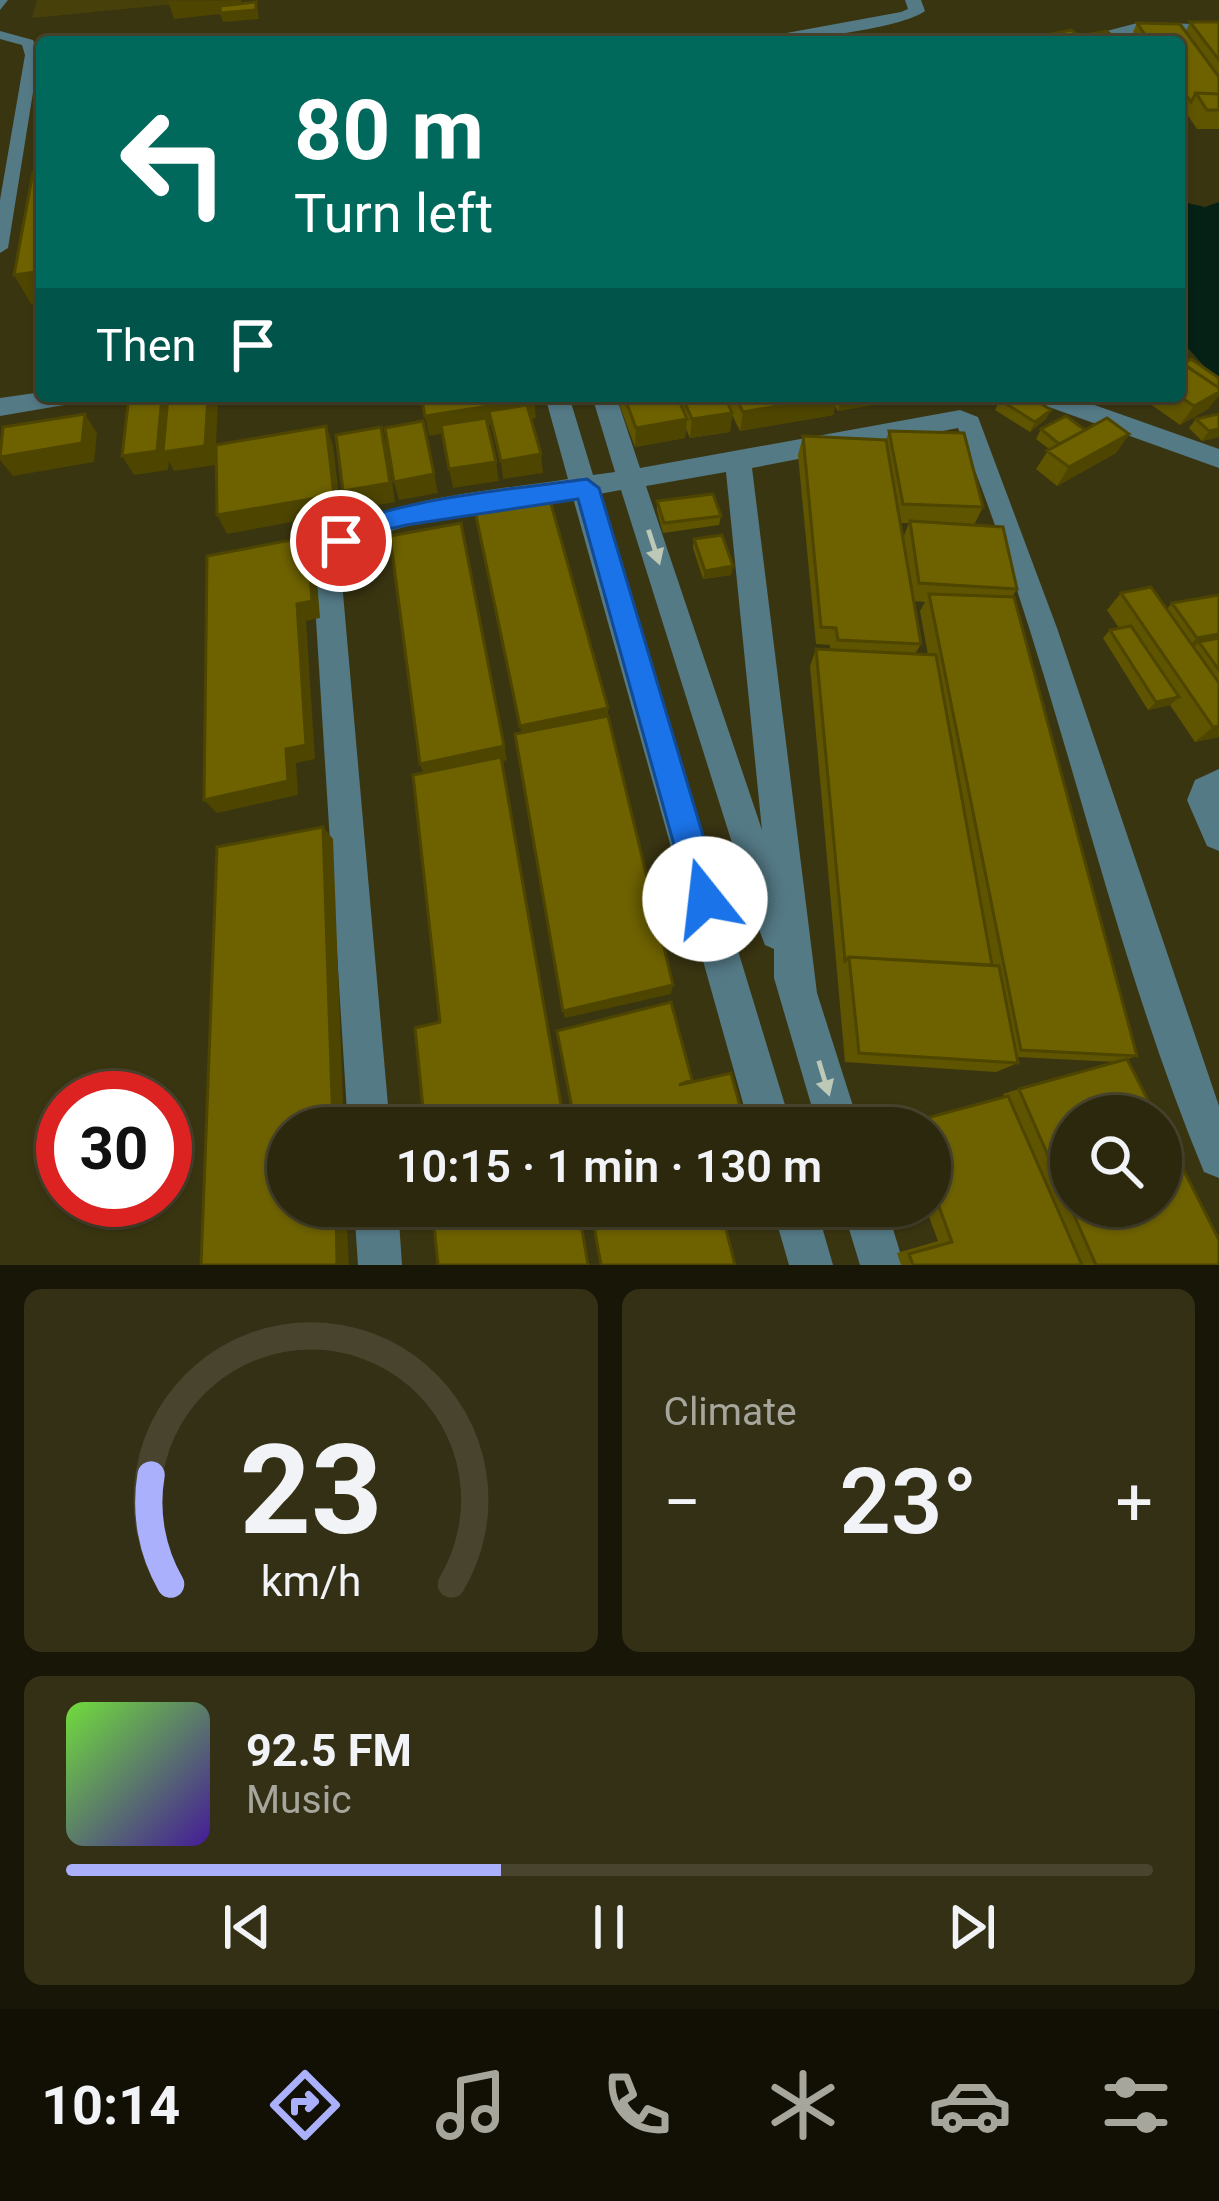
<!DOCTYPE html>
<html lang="en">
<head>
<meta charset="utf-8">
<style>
  body { margin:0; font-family:Roboto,sans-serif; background:#343016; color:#f1f3f6; height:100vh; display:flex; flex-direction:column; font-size:45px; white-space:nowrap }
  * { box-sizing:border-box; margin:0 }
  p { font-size:39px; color:#a6a69d }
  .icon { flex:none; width:66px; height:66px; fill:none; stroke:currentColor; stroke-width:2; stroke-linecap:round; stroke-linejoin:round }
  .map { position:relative; height:1265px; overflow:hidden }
  .side { display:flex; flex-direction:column; gap:24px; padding:24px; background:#181607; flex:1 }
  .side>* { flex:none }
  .guide { position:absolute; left:36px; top:36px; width:1149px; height:366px; border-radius:12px; box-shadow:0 3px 9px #0004,0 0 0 3px #48442e; background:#00695c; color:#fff; overflow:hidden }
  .fabs { position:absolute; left:1050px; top:1095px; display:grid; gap:24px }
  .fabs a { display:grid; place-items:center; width:132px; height:132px; border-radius:50%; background:#2c280d; box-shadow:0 3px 9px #0004,0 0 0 3px #48442e; font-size:60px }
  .speed { position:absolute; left:36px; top:1071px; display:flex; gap:24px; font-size:60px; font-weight:700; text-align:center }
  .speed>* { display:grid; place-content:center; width:156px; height:156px; border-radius:50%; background:#2c280d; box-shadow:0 3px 9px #0004,0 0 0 3px #48442e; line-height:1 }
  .speed .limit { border:18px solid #d22; background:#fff; color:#111 }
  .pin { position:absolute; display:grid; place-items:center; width:102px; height:102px; color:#fff; margin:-51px; border:6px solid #fff; border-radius:50%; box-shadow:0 3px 12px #0007 }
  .me { position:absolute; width:132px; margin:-66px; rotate:344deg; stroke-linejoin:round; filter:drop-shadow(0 0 9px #0008) }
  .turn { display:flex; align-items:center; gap:42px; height:252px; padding:0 60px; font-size:54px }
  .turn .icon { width:156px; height:156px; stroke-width:2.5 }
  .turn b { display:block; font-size:84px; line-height:102px }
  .then { display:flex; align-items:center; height:114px; padding:0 60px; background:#0003; gap:24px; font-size:45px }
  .big { font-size:90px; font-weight:600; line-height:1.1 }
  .side .widget { flex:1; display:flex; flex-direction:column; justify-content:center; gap:18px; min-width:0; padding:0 42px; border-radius:18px; background:#343016 }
  .side .dial { align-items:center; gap:0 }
  .dial svg { height:312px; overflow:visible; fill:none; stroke:#48442e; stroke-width:7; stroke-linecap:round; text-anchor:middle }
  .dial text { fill:#f1f3f6; stroke:none }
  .song { display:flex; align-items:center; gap:36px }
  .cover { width:144px; height:144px; border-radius:18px; background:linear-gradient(135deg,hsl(100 70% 55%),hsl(260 70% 35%)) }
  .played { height:12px; border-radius:6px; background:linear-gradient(90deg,#aab0fb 40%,#48442e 40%) }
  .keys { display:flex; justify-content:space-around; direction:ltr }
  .heat { display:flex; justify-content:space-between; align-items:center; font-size:66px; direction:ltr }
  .side .tiles { flex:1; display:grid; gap:24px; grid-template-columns:1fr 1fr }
  .widget:last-child { grid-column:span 2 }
  .trip { position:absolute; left:267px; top:1107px; width:684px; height:120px; border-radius:60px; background:#2c280d; box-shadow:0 3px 9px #0004,0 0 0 3px #48442e; font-weight:600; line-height:120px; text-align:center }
  .tabs { display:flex; height:192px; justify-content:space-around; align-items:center; background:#121005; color:#a6a69d }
  .tabs .icon { width:84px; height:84px }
  .tabs .active { color:#aab0fb }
  .tabs b { font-size:54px; color:#f1f3f6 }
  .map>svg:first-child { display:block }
  .green { fill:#48400a }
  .water { fill:#052014 }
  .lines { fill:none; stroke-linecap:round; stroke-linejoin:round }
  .lane { fill:#547a86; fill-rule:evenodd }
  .street { fill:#547a86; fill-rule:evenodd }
  .wall { fill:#5f5400; fill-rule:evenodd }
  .shaded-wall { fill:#4d4500 }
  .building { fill:#6e6200; stroke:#4d4500; stroke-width:3 }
  .oneway { fill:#bec8b6 }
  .route { fill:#1a73e8; stroke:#114b97; stroke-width:3 }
</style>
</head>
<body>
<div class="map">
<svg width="1219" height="1265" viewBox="0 0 1219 1265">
  <rect width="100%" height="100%" fill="#3a3511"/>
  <path class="green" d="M 37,0 L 216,0 L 32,18 Z"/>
  <path class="water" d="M 1179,201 L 1205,207 L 1219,202 L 1219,383 L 1179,338 Z"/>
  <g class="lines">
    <path class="lane" d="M 0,0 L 8,0 L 0,10 Z
      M 0,31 L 33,40 L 39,55 L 8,248 L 0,253 L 0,200 L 25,55 L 22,45 L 0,39 Z"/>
    <path class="street" d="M 905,0 L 921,0 L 925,11 C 895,32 777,42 738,42 L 901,12 L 908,9 Z
      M 1141,22 L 1219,25 L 1219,35 L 1121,35 L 1125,42 L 1109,42 L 1103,32 Z
      M 42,392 L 42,396 L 82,396 L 70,404 L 0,416 L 0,398 Z
      M 545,396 L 569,396 L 593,475 L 615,472 L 592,396 L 616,396 L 640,468 L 960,410 L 978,417 L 1057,628 L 1219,1106 L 1219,1178 L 1204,1172 C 1104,931 1057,669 958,428 L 752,468 L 817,993 L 860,1128 L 818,1128 L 774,978 L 774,949 L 765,945 L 760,932 L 621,490 L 599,494 L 792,1128 L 750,1128 L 573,498 C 514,508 379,517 340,559 L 390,1128 L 348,1128 L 312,556 C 344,499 505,490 568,479 ZM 726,472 L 762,830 L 646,486 Z
      M 1032,396 L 1069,396 L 1219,449 L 1219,468 L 1035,402 Z
      M 1219,769 L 1219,851 L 1207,846 L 1187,800 L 1195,780 Z
      M 354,1206 L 398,1206 L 402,1265 L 358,1265 Z
      M 772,1206 L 816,1206 L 833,1265 L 789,1265 Z
      M 842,1206 L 886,1206 L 904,1265 L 860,1265 Z"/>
  </g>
  <path class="wall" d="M 1190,22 L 1219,22 L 1219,76 L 1186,31 Z
    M 1137,23 L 1180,24 L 1219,77 L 1219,129 L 1197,129 L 1179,102 L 1179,42 L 1139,42 L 1133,32 Z
    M 616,396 L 921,396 L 838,411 L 835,406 L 833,415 L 740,431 L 732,415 L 730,432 L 690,438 L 686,429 L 685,438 L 635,447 Z
    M 1139,396 L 1179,396 L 1217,397 L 1208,409 L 1180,425 Z
    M 1000,400 L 1046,419 L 1030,432 L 995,410 Z
    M 1219,414 L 1219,437 L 1202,441 L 1189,428 L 1196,419 Z
    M 1041,429 L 1085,430 L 1129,434 L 1116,453 L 1057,486 L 1036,469 L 1049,449 L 1036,439 Z
    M 889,431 L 983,507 L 974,525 L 1017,589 L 1012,597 L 1137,1056 L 1127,1059 L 1219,1265 L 901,1265 L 897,1253 L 938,1241 L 925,1206 L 930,1206 L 930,1128 L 897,1127 L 1004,1097 L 1003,1094 L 1019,1089 L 1116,1062 L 1017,1057 L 1018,1063 L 996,1072 L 845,1062 L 810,666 L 816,649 L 830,650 L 830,645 L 816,644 L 798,455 L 803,436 L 886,440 ZM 900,523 L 909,523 L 903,538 ZM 913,601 L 925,602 L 920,611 L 928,655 L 915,654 L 921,644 Z
    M 657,501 L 721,516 L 719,525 L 663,533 L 657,510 Z
    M 694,539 L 733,566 L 731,575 L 703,579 L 693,548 Z
    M 1121,593 L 1167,609 L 1172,603 L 1219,595 L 1219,737 L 1195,742 L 1170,705 L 1148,710 L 1103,638 L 1110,630 L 1119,628 L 1107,610 Z"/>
  <path class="shaded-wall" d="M 241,0 L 242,11 L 256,2 L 259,19 L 223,22 L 220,14 L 174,19 L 168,1 Z
    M 42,271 L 42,302 L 31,304 L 14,275 Z
    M 1219,391 L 1219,396 L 1208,409 L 1180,425 L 1194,406 Z
    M 162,396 L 214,396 L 218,404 L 215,465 L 174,471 L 169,461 L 168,470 L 134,475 L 122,456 Z
    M 838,396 L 833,415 L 740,431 L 743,412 Z
    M 842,396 L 921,396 L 838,411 Z
    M 534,399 L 536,418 L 492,425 L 489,411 L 491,425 L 429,436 L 425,416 Z
    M 1051,410 L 1046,419 L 1030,432 L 1035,422 Z
    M 732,413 L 730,432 L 690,438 L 692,419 Z
    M 85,414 L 97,433 L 94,462 L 13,476 L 0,460 L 0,457 Z
    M 687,419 L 685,438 L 635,447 L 636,428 Z
    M 423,421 L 438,493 L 399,500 L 394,482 Z
    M 326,426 L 333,445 L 341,513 L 227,534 L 217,515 Z
    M 381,427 L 387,446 L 395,502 L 349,510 L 343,491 Z
    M 1219,429 L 1219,437 L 1202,441 L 1209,431 Z
    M 1129,434 L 1116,453 L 1057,486 L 1069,467 Z
    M 541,454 L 543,473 L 503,479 L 501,461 Z
    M 496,462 L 499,481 L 453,488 L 449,469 Z
    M 461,523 L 507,760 L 502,762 L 566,1128 L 420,764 Z
    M 307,537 L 315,555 L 320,618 L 306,621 L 315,759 L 296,763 L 298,795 L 217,813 L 204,800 L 286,749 L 297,604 Z
    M 733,566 L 731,575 L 703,579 L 705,571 Z
    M 1219,634 L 1219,647 L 1199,642 L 1188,653 L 1180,655 L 1197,638 Z
    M 1179,697 L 1170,705 L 1148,710 L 1156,702 Z
    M 608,708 L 608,723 L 523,741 L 520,726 Z
    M 1219,726 L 1219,737 L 1195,742 L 1213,727 Z
    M 323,827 L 333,839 L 344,1128 L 333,1128 Z
    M 673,985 L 671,994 L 565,1018 L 563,1011 Z
    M 336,1206 L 346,1206 L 349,1265 L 337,1265 Z"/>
  <path class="building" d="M 256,2 L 256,10 L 220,13 L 220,6 Z
    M 1190,22 L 1219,22 L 1219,60 Z
    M 1137,23 L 1180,24 L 1219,77 L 1219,94 L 1196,93 L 1191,102 L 1182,89 L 1183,86 L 1179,83 L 1179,42 L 1150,42 Z
    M 1071,30 L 1089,42 L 1024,42 L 1020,40 Z
    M 1106,31 L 1121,42 L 1089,42 L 1080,36 Z
    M 1196,93 L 1219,94 L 1219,110 L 1207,110 Z
    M 42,171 L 42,271 L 14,275 L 33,172 Z
    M 1191,359 L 1219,378 L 1219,388 L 1183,364 Z
    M 1179,361 L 1219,388 L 1219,392 L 1194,406 L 1179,396 Z
    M 129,396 L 162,396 L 157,451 L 122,456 Z
    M 168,396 L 208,396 L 205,446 L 163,452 Z
    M 421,396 L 533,396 L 534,399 L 425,416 Z
    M 624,396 L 677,396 L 687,419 L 636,428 Z
    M 682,396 L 725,396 L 732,413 L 692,419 Z
    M 735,396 L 834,396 L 743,412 Z
    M 1005,396 L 1029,396 L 1051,410 L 1035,422 L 1000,400 Z
    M 527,405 L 541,454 L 501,461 L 489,411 Z
    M 85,414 L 82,443 L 0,457 L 3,427 Z
    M 1219,414 L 1219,429 L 1209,431 L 1196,419 Z
    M 1066,416 L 1085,430 L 1059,444 L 1041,429 Z
    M 486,418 L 496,462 L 449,469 L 441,425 Z
    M 1107,418 L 1129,434 L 1069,467 L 1047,451 Z
    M 423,421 L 434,474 L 394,482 L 385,428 Z
    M 326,426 L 334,495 L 217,515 L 216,445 Z
    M 381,427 L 390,483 L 343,491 L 336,435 Z
    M 889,431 L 964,433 L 983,507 L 903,504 Z
    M 803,436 L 886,440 L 921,644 L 838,640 L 836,628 L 821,627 Z
    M 548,493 L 608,708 L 520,726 L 474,506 Z
    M 713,494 L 721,516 L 664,523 L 657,501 Z
    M 910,521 L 1003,527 L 1017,589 L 919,583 Z
    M 461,523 L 504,746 L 420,764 L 390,536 Z
    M 722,535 L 733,566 L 705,571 L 694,539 Z
    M 307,537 L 312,601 L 297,604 L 306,745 L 286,749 L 288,781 L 204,800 L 207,556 Z
    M 1151,587 L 1219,683 L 1219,726 L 1213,727 L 1121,593 Z
    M 929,594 L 1014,597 L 1137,1056 L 1021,1050 Z
    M 1219,595 L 1219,634 L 1197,638 L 1172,603 Z
    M 1131,626 L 1179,697 L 1156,702 L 1110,630 Z
    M 1219,638 L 1219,670 L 1199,642 Z
    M 816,649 L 936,655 L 992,965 L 849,957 L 845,961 Z
    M 608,716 L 673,985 L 563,1011 L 515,734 Z
    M 501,757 L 565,1128 L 425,1128 L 415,1028 L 440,1022 L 413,775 Z
    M 323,827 L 333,1128 L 288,1128 L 288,1206 L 336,1206 L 337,1265 L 201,1265 L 217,847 Z
    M 849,957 L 999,966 L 1018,1063 L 859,1053 Z
    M 671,1002 L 692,1080 L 679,1085 L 731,1073 L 746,1128 L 576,1128 L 557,1031 Z
    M 1127,1059 L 1156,1116 L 1071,1116 L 1071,1206 L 1161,1206 L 1161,1125 L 1219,1240 L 1219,1265 L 1096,1265 L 1019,1089 Z
    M 1008,1096 L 1082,1265 L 913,1265 L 909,1254 L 952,1242 L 930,1182 L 930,1128 L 910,1128 L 908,1123 Z
    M 432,1206 L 578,1206 L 588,1265 L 438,1265 Z
    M 629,1206 L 720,1206 L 735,1265 L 601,1265 L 592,1216 Z"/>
  <defs><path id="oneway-solid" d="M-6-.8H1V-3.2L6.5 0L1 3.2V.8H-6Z" transform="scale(3)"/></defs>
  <g class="oneway">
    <use href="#oneway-solid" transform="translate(654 547) rotate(72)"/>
    <use href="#oneway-solid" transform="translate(824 1078) rotate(73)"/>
  </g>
  <path class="route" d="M 587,479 L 599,488 L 722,899 L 717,911 L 705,916 L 694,911 L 689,899 L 578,499 L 406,525 L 373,533 L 341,550 L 328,541 C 354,501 535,487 587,479 Z"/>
</svg>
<div class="fabs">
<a><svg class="icon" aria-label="search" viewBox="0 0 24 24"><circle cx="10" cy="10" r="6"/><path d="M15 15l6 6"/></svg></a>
</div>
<div class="speed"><div class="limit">30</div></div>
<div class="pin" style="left:341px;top:541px;background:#d93025"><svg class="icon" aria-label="arrive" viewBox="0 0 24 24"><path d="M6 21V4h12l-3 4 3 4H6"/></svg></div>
<svg class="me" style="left:705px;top:899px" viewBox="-20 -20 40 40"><circle r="19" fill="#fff"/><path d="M0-13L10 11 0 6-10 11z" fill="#1a73e8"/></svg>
<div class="trip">10:15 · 1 min · 130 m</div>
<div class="guide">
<div class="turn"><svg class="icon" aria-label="left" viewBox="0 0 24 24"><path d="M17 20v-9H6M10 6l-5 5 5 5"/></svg><div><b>80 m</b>Turn left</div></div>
<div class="then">Then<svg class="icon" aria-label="arrive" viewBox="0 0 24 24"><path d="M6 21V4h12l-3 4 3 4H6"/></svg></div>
</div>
</div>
<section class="side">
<div class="tiles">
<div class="widget dial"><svg viewBox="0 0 100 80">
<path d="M14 69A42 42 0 1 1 86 69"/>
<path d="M14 69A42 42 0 0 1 9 41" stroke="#aab0fb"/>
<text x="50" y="56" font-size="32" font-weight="700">23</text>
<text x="50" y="72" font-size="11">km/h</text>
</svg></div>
<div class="widget"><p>Climate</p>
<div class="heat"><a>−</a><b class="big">23°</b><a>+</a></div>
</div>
<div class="widget">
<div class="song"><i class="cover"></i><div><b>92.5 FM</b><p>Music</p></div></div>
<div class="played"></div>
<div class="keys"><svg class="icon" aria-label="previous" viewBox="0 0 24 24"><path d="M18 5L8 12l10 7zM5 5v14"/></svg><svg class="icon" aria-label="pause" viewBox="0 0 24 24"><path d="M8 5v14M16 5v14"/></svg><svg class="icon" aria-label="next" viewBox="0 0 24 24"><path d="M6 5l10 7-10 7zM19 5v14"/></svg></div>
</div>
</div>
</section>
<nav class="tabs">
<b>10:14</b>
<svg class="icon active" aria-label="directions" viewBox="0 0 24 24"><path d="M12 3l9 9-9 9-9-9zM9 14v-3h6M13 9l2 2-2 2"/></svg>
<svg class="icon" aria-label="music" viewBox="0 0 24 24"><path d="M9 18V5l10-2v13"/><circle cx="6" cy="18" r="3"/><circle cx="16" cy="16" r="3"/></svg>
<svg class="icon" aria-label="phone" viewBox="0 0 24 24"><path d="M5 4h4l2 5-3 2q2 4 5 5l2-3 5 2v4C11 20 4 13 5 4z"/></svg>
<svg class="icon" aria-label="climate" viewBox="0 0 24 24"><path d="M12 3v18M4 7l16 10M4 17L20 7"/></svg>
<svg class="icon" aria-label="car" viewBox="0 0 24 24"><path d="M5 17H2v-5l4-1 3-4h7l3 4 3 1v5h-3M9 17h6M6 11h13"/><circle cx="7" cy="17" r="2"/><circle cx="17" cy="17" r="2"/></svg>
<svg class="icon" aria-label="filters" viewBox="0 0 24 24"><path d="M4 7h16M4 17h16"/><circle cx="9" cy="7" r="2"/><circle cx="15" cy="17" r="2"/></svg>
</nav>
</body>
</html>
